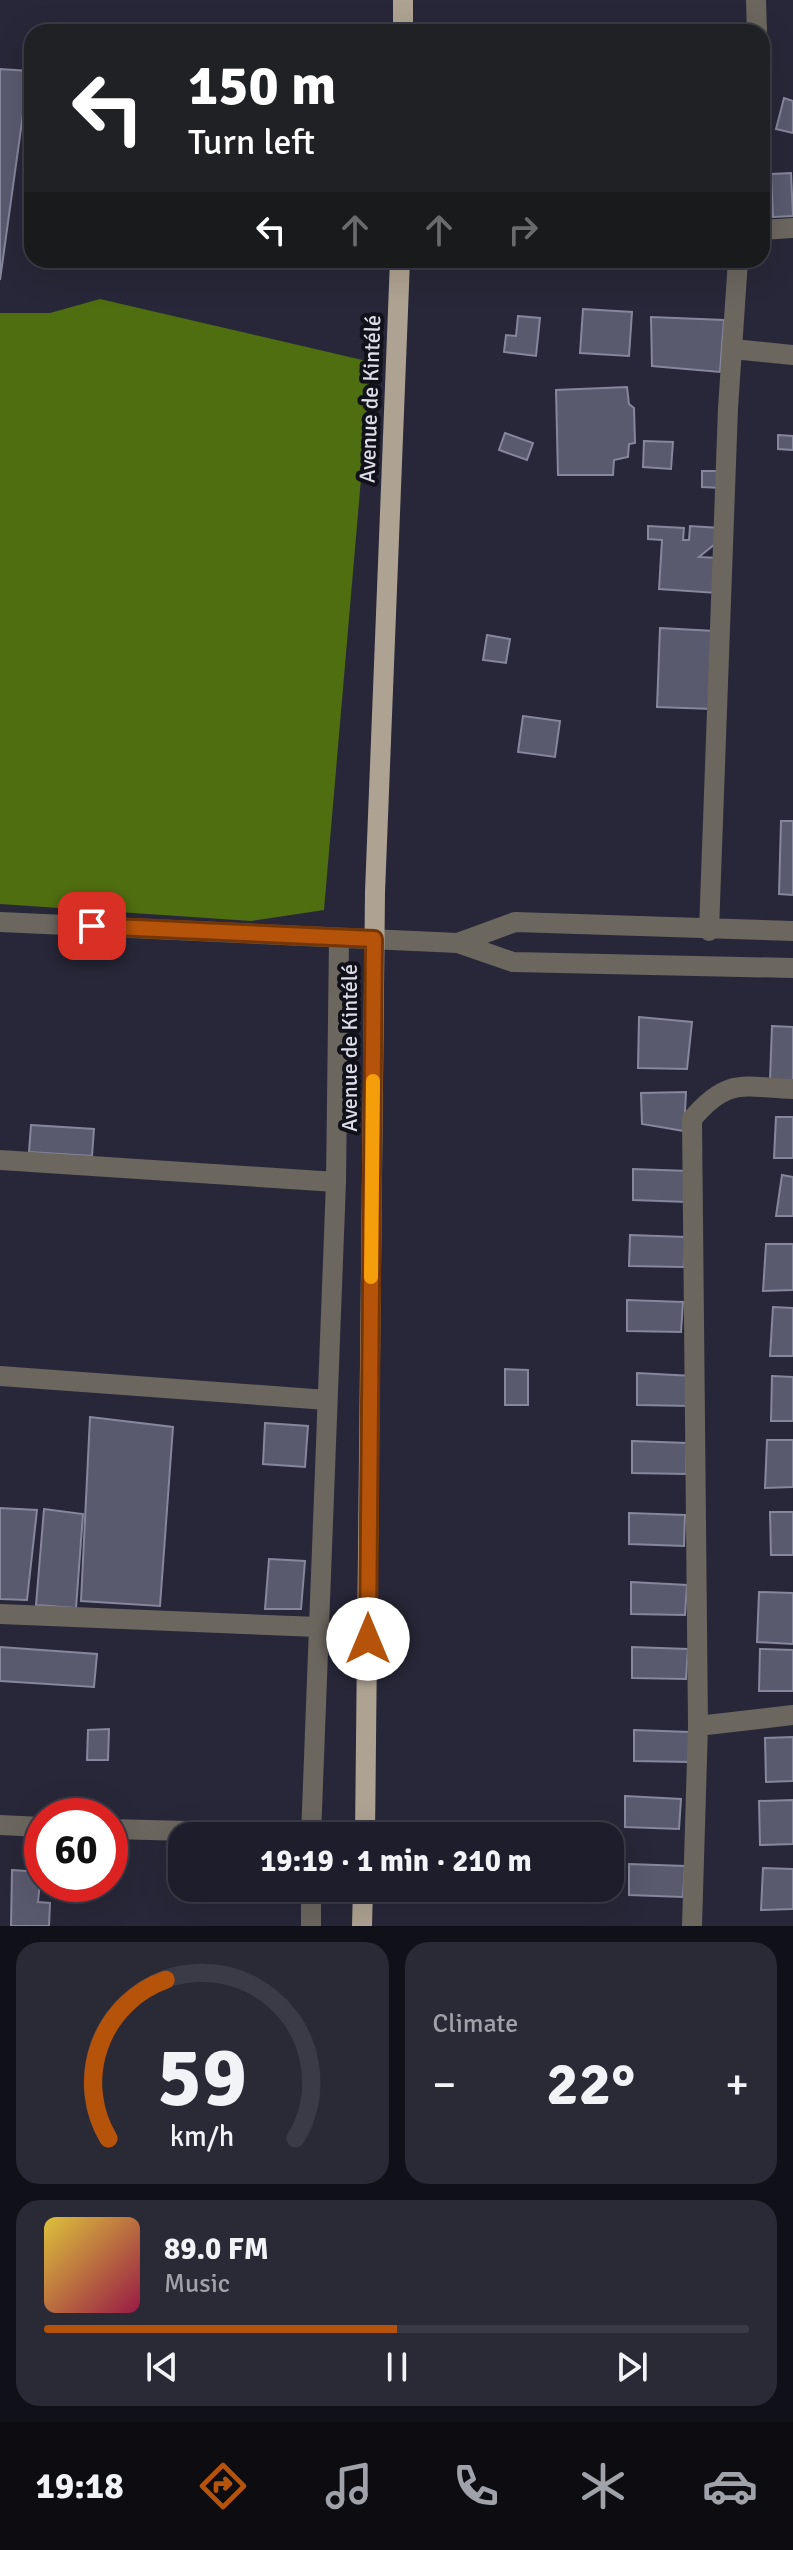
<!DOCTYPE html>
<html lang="en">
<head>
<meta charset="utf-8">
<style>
  body { margin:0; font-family:Signika,sans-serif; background:#2a2a37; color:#f1f3f6; height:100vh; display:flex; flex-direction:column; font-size:30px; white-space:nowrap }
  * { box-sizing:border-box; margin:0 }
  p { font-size:26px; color:#a0a2a9 }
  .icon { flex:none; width:44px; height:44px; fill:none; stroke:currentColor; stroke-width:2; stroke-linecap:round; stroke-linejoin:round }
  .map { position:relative; height:1926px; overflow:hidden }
  .details { display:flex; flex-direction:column; gap:16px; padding:16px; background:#101018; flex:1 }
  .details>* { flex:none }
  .guide { position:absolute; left:24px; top:24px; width:746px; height:244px; border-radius:24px; box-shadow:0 8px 32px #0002,0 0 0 2px #3b3b47; background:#202124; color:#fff; overflow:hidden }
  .speed { position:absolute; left:24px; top:1798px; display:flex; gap:16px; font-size:40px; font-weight:700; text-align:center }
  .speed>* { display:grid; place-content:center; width:104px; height:104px; border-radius:50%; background:#1d1d2b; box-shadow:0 8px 32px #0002,0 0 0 2px #3b3b47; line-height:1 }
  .speed .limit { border:12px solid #d22; background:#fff; color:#111 }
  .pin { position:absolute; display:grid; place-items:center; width:68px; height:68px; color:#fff; margin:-34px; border-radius:16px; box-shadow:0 4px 12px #0006 }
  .me { position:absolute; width:88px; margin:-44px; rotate:0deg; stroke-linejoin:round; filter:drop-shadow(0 0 6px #0008) }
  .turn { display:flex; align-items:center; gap:28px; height:168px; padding:0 32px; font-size:36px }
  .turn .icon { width:104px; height:104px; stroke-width:2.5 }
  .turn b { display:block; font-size:56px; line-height:68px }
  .lanes { display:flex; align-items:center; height:76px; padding:0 32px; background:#0003; justify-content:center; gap:40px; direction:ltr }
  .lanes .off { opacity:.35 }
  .big { font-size:60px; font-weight:700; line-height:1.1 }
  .details .tile { flex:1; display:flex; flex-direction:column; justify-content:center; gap:12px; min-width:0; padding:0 28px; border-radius:24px; background:#2a2a37 }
  .details .dial { align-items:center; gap:0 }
  .dial svg { height:208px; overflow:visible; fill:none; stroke:#3b3b47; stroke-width:7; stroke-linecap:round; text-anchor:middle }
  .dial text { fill:#f1f3f6; stroke:none }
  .song { display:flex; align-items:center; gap:24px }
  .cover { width:96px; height:96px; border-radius:12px; background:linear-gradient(135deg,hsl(50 70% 55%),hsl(340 70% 35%)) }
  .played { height:8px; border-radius:4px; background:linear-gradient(90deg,#b45309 50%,#3b3b47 50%) }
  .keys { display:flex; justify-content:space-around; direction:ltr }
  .heat { display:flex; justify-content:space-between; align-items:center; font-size:44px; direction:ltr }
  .details .tiles { flex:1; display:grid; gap:16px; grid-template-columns:1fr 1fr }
  .tile:last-child { grid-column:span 2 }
  .trip { position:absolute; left:168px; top:1822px; width:456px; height:80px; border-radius:24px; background:#1d1d2b; box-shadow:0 8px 32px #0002,0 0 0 2px #3b3b47; font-weight:700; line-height:80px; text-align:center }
  .tabs { display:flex; height:128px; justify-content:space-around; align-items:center; background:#0c0c11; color:#a0a2a9 }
  .tabs .icon { width:56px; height:56px }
  .tabs .on { color:#b45309 }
  .tabs b { font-size:36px; color:#f1f3f6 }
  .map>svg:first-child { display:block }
  .forest { fill:#4f6e10 }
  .building { fill:#595a6e; stroke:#86869c; stroke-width:2 }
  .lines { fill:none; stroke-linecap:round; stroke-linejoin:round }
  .street { stroke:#6b665e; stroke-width:20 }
  .primary { stroke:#aea392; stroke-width:20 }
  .route-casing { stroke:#753606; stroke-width:20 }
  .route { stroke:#b45309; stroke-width:14 }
  .slow { stroke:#f59e0b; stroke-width:14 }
  .labels { text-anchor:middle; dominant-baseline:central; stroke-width:8; stroke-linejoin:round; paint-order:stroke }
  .street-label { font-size:22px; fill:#dcdde9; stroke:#111119 }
</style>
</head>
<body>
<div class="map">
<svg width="793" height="1926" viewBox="0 0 793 1926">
  <rect width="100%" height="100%" fill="#272739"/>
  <path class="forest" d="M 100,299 L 371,362 L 324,910 L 251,921 L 0,904 L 0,313 L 50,313 Z"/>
  <path class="building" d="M 0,69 L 29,71 L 0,280 Z
    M 784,98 L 793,101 L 793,133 L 776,129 Z
    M 791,173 L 793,216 L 773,217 L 771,174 Z
    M 583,309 L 632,312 L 629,356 L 580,353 Z
    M 518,316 L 540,318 L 536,356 L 504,352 L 506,335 L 516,336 Z
    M 651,317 L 724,320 L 720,372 L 652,366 Z
    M 627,387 L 629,404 L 634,408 L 635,443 L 629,444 L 628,457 L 614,460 L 613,475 L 558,475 L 556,390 Z
    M 505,433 L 533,443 L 527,460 L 499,450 Z
    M 778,435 L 793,436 L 793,450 L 778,449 Z
    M 644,441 L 673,442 L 671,469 L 643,467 Z
    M 702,471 L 721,471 L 721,488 L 702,487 Z
    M 648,526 L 684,528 L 683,540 L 689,540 L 690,526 L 721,528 L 720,540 L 699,557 L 719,558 L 717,593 L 659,589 L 662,540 L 648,539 Z
    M 660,628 L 715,631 L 712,709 L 657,707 Z
    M 487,635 L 510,639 L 506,663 L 483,660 Z
    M 523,716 L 560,721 L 555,757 L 518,752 Z
    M 781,821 L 793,821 L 793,895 L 779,894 Z
    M 639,1017 L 692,1022 L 687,1069 L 638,1068 Z
    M 772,1026 L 793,1027 L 793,1080 L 770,1080 Z
    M 686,1092 L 684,1131 L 642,1124 L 641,1093 Z
    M 776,1117 L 793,1117 L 793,1158 L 774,1158 Z
    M 31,1125 L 94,1129 L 92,1156 L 29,1152 Z
    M 633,1169 L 689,1171 L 687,1202 L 633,1200 Z
    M 782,1175 L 793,1177 L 793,1216 L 776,1216 Z
    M 630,1235 L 686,1237 L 684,1267 L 629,1266 Z
    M 766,1244 L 793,1244 L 793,1290 L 763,1291 Z
    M 627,1300 L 683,1302 L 681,1332 L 627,1331 Z
    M 773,1307 L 793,1308 L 793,1356 L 770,1356 Z
    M 505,1369 L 528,1370 L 528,1405 L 505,1405 Z
    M 637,1373 L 693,1376 L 691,1406 L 637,1405 Z
    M 772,1376 L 793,1377 L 793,1421 L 771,1421 Z
    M 90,1417 L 173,1427 L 160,1606 L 81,1601 Z
    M 265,1423 L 308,1426 L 305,1467 L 263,1464 Z
    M 767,1440 L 793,1440 L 793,1487 L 765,1488 Z
    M 632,1441 L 687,1443 L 686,1474 L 632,1473 Z
    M 0,1508 L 37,1510 L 27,1600 L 0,1599 Z
    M 44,1509 L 83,1514 L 76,1608 L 36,1605 Z
    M 770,1512 L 793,1512 L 793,1555 L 771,1555 Z
    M 629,1513 L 685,1515 L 684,1546 L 629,1544 Z
    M 269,1559 L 305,1561 L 301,1609 L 265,1609 Z
    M 631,1582 L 687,1585 L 685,1615 L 631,1614 Z
    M 759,1592 L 793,1593 L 793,1644 L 757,1642 Z
    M 0,1647 L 97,1654 L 94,1687 L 0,1681 Z
    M 632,1647 L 688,1649 L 686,1679 L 632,1678 Z
    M 760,1649 L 793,1650 L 793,1691 L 759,1691 Z
    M 109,1729 L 108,1760 L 87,1760 L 88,1730 Z
    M 634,1730 L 690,1732 L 688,1762 L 634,1761 Z
    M 793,1737 L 793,1781 L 766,1782 L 765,1738 Z
    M 625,1796 L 681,1799 L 679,1829 L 625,1827 Z
    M 793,1800 L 793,1844 L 760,1845 L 759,1801 Z
    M 629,1864 L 685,1866 L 683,1897 L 629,1895 Z
    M 763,1868 L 793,1869 L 793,1909 L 761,1910 Z
    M 12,1870 L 41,1872 L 38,1902 L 50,1903 L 49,1926 L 11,1926 Z"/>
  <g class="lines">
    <path class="street" d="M 756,0 L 757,32
      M 762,230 L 793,228
      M 733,349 L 793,355
      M 0,922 L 458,943 L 513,962 L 793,968
      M 709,931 L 728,408 L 738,260
      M 458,943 L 515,922 L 793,931
      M 0,1160 L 336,1182
      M 0,1376 L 327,1400
      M 0,1614 L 318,1627
      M 698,1726 L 793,1715
      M 0,1825 L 42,1827
      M 110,1829 L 311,1834
      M 311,1836 L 336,1182 L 339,939
      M 311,1926 L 311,1888
      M 692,1926 L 698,1726 L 692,1119 C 728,1077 742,1087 793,1089"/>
    <path class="primary" d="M 403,32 L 403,0
      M 365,1836 L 375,892 L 400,260
      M 362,1926 L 363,1888"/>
  </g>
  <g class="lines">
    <g class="route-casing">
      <path id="route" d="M 92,926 L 374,939 L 368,1639"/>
    </g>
    <use href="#route" class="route"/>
    <path class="slow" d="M 371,1277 L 373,1081"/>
  </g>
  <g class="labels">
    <g class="street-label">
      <text transform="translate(370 399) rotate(-88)">Avenue de Kintélé</text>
      <text transform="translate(349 1048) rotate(-90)">Avenue de Kintélé</text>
    </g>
  </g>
</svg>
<div class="speed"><div class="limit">60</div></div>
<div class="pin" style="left:92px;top:926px;background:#d93025"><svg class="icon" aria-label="arrive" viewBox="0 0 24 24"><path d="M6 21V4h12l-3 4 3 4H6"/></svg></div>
<svg class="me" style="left:368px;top:1639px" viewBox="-20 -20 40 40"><circle r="19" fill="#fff"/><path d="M0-13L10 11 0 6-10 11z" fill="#b45309"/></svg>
<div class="trip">19:19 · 1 min · 210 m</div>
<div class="guide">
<div class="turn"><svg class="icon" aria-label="left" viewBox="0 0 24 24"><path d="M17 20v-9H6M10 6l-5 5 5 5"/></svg><div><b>150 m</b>Turn left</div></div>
<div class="lanes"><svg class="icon" aria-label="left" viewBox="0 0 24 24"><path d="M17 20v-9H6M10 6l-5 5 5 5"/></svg><svg class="icon off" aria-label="ahead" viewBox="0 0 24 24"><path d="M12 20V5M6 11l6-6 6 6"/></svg><svg class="icon off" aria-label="ahead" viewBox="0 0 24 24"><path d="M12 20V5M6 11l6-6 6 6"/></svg><svg class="icon off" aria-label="right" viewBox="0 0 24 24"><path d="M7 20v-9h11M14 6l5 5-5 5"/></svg></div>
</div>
</div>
<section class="details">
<div class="tiles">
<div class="tile dial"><svg viewBox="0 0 100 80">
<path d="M14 69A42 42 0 1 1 86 69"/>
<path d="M14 69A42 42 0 0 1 36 8" stroke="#b45309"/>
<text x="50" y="56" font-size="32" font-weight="700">59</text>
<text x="50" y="72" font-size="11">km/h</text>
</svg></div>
<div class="tile"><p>Climate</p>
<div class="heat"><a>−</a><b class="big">22°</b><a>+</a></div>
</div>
<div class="tile">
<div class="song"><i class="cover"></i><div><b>89.0 FM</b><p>Music</p></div></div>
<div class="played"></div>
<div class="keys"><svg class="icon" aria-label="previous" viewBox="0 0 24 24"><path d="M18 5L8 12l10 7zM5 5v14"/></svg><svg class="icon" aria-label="pause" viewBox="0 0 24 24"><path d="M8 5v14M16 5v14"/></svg><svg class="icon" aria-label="next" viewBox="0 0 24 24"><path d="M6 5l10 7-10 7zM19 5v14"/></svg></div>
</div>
</div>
</section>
<nav class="tabs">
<b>19:18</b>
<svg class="icon on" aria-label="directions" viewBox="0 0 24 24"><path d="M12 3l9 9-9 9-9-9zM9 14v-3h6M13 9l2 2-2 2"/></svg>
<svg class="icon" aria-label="music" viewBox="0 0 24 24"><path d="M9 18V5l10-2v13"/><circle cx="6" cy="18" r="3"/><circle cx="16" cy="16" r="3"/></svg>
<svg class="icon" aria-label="phone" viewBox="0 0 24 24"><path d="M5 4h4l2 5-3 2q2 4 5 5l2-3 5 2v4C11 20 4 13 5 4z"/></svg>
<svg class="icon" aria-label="climate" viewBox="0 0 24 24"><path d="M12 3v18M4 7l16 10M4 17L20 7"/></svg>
<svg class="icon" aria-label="car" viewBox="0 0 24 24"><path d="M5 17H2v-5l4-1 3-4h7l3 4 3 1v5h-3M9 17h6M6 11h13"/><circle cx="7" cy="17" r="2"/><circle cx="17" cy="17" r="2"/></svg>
</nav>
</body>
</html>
